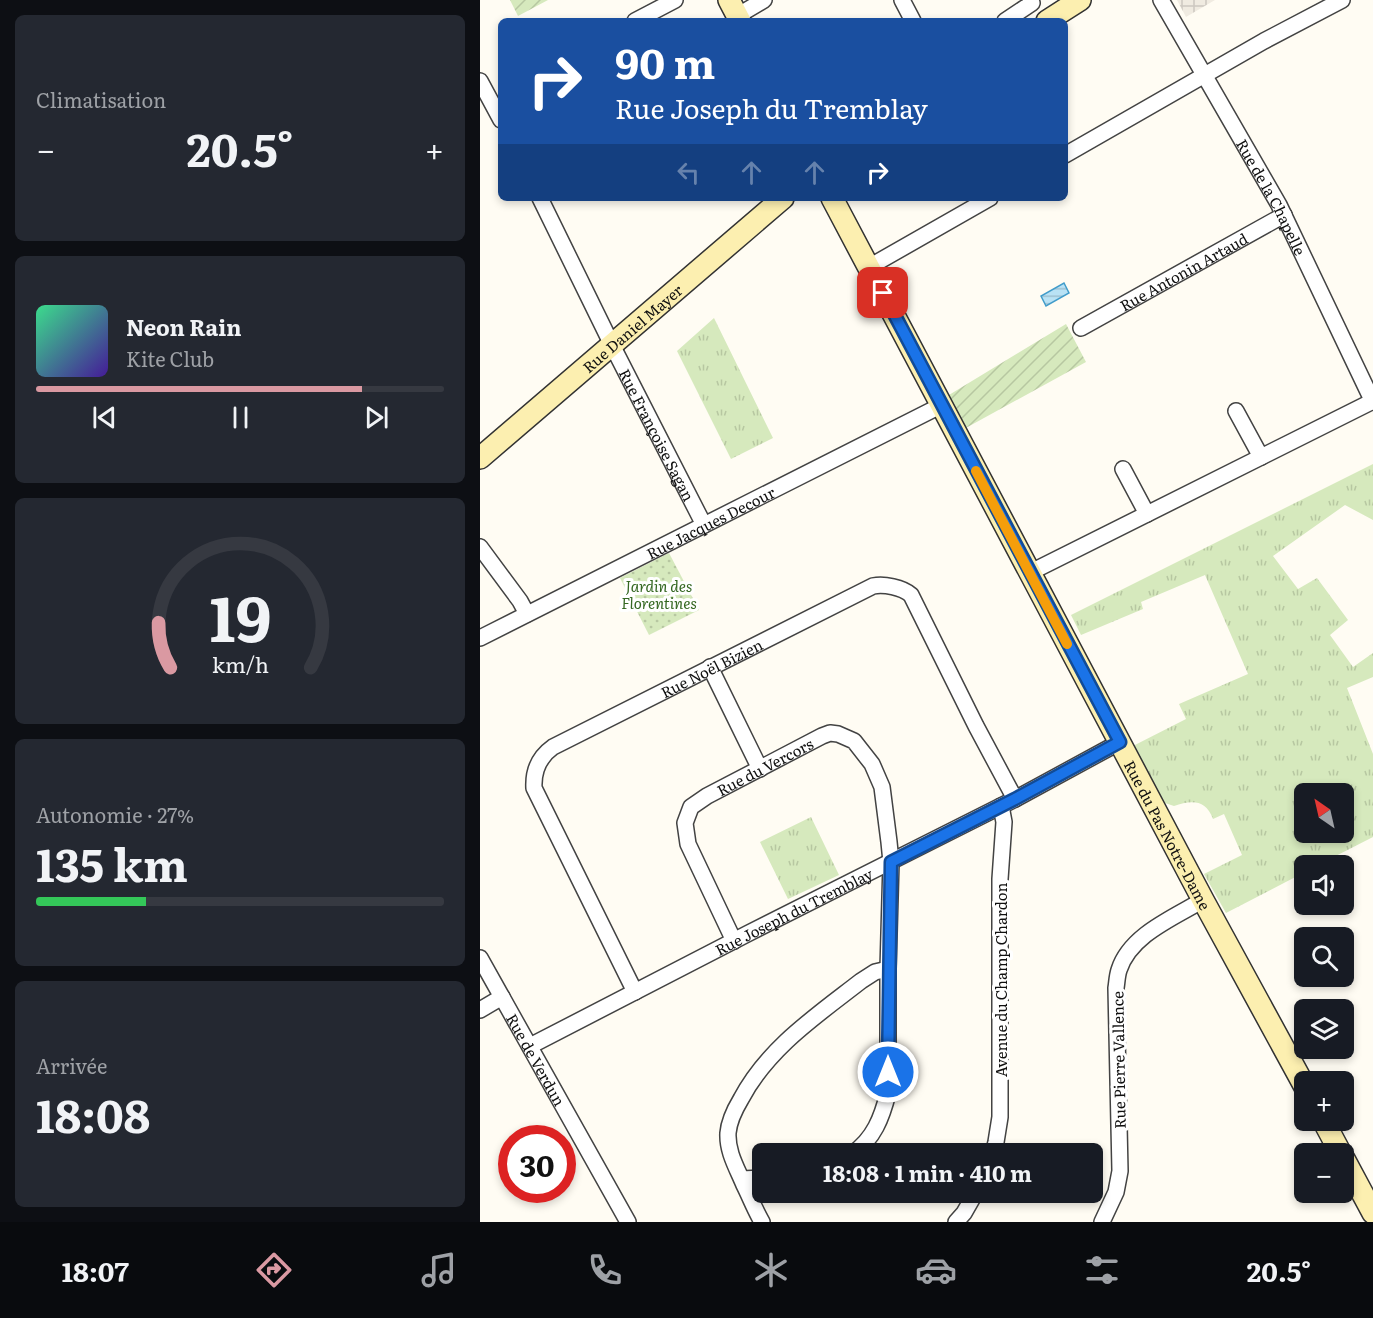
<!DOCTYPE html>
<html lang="fr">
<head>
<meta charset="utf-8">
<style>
  body { margin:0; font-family:Literata,serif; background:#242831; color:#f1f3f6; height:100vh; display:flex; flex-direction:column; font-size:22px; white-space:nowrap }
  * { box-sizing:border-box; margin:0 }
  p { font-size:20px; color:#9ea1a6 }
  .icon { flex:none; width:33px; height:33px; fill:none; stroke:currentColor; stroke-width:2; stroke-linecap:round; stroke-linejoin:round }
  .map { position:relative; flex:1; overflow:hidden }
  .sheet { display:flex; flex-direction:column; gap:15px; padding:15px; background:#0d0f14; width:480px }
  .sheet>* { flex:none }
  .guide { position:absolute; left:18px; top:18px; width:570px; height:183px; border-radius:9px; box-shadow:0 3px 9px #0003; background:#1a4fa0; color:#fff; overflow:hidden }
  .needle { width:39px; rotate:326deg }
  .tools { position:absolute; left:814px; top:783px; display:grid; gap:12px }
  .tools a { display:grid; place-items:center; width:60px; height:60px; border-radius:9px; background:#171b24; box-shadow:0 3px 9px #0003; font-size:30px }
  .speed { position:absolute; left:18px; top:1125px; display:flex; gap:12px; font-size:30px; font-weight:700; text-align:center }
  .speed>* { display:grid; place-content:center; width:78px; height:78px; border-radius:50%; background:#171b24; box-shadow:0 3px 9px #0003; line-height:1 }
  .speed .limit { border:9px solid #d22; background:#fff; color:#111 }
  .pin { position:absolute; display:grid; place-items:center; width:51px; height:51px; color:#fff; margin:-26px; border-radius:12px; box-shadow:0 3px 9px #0006 }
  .me { position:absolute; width:66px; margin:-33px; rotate:0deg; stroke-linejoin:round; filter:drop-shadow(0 0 4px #0008) }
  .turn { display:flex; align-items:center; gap:21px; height:126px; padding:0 18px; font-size:27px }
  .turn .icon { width:78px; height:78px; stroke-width:2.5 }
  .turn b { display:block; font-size:42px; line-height:51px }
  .lanes { display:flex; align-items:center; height:57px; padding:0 18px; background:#0003; justify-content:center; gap:30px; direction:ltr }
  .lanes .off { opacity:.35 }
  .big { font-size:45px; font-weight:700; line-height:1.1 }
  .sheet .widget { flex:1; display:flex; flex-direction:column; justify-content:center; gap:9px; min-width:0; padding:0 21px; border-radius:9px; background:#242831 }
  .sheet .dial { align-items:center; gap:0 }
  .dial svg { height:156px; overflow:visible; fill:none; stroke:#363941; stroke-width:7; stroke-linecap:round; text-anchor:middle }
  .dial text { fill:#f1f3f6; stroke:none }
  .song { display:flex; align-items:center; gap:18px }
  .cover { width:72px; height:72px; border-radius:9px; background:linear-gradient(135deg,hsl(150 70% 55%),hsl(260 70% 35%)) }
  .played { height:6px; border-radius:3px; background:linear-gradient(90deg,#da99a2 80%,#363941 80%) }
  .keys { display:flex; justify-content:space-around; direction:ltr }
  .heat { display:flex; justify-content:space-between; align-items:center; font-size:33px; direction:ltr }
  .charge { height:9px; border-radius:4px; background:linear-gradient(90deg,#34c759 27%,#363941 0) }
  .trip { position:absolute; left:272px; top:1143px; width:351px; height:60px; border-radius:9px; background:#171b24; box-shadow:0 3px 9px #0003; font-weight:700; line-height:60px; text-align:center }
  .tab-bar { display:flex; height:96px; justify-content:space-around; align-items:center; background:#090b0e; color:#9ea1a6 }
  .tab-bar .icon { width:42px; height:42px }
  .tab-bar .active { color:#da99a2 }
  .tab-bar b { font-size:27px; color:#f1f3f6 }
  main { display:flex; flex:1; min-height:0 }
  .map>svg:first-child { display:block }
  .grass { fill:url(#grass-tufts); fill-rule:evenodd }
  .park { fill:url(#park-dots) }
  .garden { fill:url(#garden-furrows) }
  .plaza { fill:url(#plaza-grid) }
  .water { fill:url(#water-rules); stroke:#429cca; stroke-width:1.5 }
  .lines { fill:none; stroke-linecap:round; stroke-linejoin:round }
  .street-casing { stroke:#434343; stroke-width:18 }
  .secondary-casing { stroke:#323232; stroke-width:24 }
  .street { stroke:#fff; stroke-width:15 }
  .secondary { stroke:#fcefb0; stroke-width:21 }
  .route-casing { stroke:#114b97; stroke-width:15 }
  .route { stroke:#1a73e8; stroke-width:10 }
  .slow { stroke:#f59e0b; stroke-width:10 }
  .labels { text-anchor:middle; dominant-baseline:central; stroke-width:6; stroke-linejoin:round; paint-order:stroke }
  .street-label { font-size:15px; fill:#101010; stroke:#fff }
  .park-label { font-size:15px; font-style:italic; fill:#346721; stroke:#fff }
</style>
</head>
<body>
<main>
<section class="sheet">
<div class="widget"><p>Climatisation</p>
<div class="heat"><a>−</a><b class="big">20.5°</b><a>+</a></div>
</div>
<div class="widget">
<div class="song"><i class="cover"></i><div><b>Neon Rain</b><p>Kite Club</p></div></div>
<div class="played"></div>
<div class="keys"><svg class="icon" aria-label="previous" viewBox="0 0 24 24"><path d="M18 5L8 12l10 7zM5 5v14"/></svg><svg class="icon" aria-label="pause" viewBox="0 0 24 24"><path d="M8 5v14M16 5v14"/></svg><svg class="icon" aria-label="next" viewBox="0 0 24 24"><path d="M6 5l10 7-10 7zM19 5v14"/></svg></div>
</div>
<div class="widget dial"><svg viewBox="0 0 100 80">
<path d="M14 69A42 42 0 1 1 86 69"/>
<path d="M14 69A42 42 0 0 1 8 46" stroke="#da99a2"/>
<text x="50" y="56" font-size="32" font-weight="700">19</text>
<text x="50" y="72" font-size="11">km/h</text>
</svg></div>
<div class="widget"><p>Autonomie · 27%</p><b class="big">135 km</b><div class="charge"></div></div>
<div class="widget"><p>Arrivée</p><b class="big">18:08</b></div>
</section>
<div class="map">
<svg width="893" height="1222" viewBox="0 0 893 1222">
  <defs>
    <pattern id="grass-tufts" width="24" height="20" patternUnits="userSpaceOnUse" patternTransform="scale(1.5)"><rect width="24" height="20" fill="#d6e9bd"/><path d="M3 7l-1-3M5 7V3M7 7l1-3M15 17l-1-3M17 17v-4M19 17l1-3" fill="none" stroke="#b7c7a1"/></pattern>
    <pattern id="park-dots" width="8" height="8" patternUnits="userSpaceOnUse" patternTransform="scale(1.5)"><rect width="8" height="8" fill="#d6e9bd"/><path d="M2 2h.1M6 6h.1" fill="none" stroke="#b7c7a1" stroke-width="1.8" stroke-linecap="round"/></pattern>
    <pattern id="garden-furrows" width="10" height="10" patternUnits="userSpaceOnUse" patternTransform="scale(1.5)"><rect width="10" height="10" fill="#d6e9bd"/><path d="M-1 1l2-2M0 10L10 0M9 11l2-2" fill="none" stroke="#b7c7a1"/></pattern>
    <pattern id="plaza-grid" width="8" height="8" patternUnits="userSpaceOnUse" patternTransform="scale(1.5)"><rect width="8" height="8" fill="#f0ebe1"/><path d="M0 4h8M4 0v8" fill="none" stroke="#cdc8c0"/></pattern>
    <pattern id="water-rules" width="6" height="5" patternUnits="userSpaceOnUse" patternTransform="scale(1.5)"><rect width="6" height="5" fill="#b9e2f5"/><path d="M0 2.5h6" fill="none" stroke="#9ec1d1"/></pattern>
  </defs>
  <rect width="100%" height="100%" fill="#fffcf3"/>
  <path class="grass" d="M 234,318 L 293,438 L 251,459 L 197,351 Z
    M 893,464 L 893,520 L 865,505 L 793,556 L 818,589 L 837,578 L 868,620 L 850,635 L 873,667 L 893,653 L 893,677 L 867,688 L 893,754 L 893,837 L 838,865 L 825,866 L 825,872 L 746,913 L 724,874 L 762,855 L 744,814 L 733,819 C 726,799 711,800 694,806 L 685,803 L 651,747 L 706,719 L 699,704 L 768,674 L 725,575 L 661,602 L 663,609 L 601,635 L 591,615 ZM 825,794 L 864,794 L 864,832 L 825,832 Z
    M 331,817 L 359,875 L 308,899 L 280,842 Z"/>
  <path class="park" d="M 189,553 L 219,610 L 169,635 L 140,578 Z"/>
  <path class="garden" d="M 30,0 L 68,0 L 38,16 Z
    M 586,324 L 606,362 L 484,429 L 464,398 Z"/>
  <path class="plaza" d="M 697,0 L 735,0 L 706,17 Z"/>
  <path class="water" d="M 584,283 L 589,293 L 566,306 L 561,296 Z"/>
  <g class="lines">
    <g class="street-casing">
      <g id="street">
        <path d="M 422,0 L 433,21"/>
        <path id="s1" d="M 681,0 L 799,205 L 893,402"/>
        <path d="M 257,16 L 284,0"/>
        <path d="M 155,21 L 195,0"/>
        <path d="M 525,21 L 552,3 L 550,0"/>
        <path d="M 0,81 L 21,120"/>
        <path d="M 585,155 L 784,41 L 862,0"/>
        <path id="s2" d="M 60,198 L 132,345 L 224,525"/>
        <path d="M 389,267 L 510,198"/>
        <path id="s3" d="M 601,328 L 804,215"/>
        <path d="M 756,411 L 781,457"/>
        <path d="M 643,469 L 667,514"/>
        <path d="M 0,547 L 40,601 L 47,614"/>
        <path d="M 549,573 L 893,401"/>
        <path id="s4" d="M 0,638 L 462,405"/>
        <path d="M 230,667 L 280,769"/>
        <path id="s5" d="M 254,941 L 208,844 L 205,823 L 211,807 L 227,796 L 342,736 L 350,733 L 358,734 L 374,741 L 392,764 L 402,787 L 409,842 L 411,862 L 408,969 L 408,1093 C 402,1117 394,1139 372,1154"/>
        <path id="s6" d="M 0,958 L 148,1222"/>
        <path id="s7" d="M 155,992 L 54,788 C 53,770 59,757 73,747 L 393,586 C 404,584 422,587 431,595 L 496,726 L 535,799"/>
        <path d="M 0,1010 L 22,997"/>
        <path id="s8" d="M 50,1046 L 267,934 L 535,799 L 640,742"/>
        <path d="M 513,1154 L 516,1142 L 520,1117 L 520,879 L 524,822 L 521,806"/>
        <path d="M 262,1179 L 282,1178"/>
        <path d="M 282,1222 C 275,1210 270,1197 264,1185 C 257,1168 247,1152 248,1133 C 249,1121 255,1109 261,1099 C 288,1048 336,1016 381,981 L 395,972 L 408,969"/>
        <path d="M 476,1222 L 484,1213 L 496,1192"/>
        <path d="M 622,1222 L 636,1192 L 640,1171 L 636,988 C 637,982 637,976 639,970 C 650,935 693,918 723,900"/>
      </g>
    </g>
    <g class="secondary-casing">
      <g id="secondary">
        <path d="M 249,0 L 260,21"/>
        <path d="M 567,21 L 600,0"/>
        <path id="s9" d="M 352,198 L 723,900 L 825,1087"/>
        <path id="s10" d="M 0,458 L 303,198"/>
        <path d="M 843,1120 L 861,1154"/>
        <path d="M 864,1159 L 893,1213"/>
      </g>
    </g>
    <use href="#street" class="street"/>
    <use href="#secondary" class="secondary"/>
  </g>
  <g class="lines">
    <g class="route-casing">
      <path id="route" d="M 403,293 L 640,742 L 535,799 L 411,862 L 408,1072"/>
    </g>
    <use href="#route" class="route"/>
    <path class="slow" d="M 496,471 L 587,644"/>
  </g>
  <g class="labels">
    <g class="street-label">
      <text stroke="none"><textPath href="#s1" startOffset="226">Rue de la Chapelle</textPath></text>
      <text stroke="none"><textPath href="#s3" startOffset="117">Rue Antonin Artaud</textPath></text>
      <text stroke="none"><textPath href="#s10" startOffset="200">Rue Daniel Mayer</textPath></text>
      <text stroke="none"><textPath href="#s2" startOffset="264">Rue Françoise Sagan</textPath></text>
      <text stroke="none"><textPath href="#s4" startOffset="258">Rue Jacques Decour</textPath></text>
      <text stroke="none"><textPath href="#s7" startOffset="452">Rue Noël Bizien</textPath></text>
      <text stroke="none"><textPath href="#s5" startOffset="230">Rue du Vercors</textPath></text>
      <text stroke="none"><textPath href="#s9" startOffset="720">Rue du Pas Notre-Dame</textPath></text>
      <text stroke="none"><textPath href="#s8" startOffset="296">Rue Joseph du Tremblay</textPath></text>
      <text transform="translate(520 980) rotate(-90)">Avenue du Champ Chardon</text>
      <text stroke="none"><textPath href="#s6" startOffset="116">Rue de Verdun</textPath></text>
      <text transform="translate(638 1060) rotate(-91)">Rue Pierre Vallence</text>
    </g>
    <g class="park-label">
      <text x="179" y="585">Jardin des<tspan x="179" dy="17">Florentines</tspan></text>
    </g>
  </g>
</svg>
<div class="tools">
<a><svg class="needle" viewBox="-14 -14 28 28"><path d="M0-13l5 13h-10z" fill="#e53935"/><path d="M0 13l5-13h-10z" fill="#9ea1a6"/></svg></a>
<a><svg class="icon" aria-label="sound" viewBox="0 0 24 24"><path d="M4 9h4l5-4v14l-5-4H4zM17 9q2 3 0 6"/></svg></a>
<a><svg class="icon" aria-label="search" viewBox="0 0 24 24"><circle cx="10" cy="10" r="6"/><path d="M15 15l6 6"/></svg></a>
<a><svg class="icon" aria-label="layers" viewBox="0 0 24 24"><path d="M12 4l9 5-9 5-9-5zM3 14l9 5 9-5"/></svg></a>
<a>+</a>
<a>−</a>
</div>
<div class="speed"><div class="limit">30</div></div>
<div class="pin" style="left:403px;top:293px;background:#d93025"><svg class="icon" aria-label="arrive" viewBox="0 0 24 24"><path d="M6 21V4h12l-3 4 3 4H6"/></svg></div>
<svg class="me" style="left:408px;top:1072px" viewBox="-20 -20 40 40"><circle r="17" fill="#1a73e8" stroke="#fff" stroke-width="3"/><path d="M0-11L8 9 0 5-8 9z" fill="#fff"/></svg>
<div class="trip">18:08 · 1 min · 410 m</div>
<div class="guide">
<div class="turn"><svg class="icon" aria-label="right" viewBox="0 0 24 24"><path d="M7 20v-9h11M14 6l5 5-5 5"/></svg><div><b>90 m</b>Rue Joseph du Tremblay</div></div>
<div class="lanes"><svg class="icon off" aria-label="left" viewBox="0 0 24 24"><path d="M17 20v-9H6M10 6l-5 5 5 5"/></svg><svg class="icon off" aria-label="ahead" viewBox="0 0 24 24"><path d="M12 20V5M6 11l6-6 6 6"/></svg><svg class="icon off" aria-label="ahead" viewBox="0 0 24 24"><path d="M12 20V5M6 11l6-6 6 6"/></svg><svg class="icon" aria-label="right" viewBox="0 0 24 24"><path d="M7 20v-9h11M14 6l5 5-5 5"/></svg></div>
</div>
</div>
</main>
<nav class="tab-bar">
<b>18:07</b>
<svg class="icon active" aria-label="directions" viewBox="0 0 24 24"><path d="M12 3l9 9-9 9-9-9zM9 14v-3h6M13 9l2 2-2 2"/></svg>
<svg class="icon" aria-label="music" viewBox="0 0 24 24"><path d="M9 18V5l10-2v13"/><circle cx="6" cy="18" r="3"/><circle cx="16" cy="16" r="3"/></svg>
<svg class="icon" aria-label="phone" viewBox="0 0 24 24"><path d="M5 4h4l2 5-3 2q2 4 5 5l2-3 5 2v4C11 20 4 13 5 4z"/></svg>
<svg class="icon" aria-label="climate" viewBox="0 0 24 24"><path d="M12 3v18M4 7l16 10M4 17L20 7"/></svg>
<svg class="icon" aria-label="car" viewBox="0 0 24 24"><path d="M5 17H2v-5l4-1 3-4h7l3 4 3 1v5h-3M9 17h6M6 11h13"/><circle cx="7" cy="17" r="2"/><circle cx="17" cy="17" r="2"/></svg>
<svg class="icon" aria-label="filters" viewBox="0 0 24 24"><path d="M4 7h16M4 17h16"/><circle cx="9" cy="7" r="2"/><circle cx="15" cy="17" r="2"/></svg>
<b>20.5°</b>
</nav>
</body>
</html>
